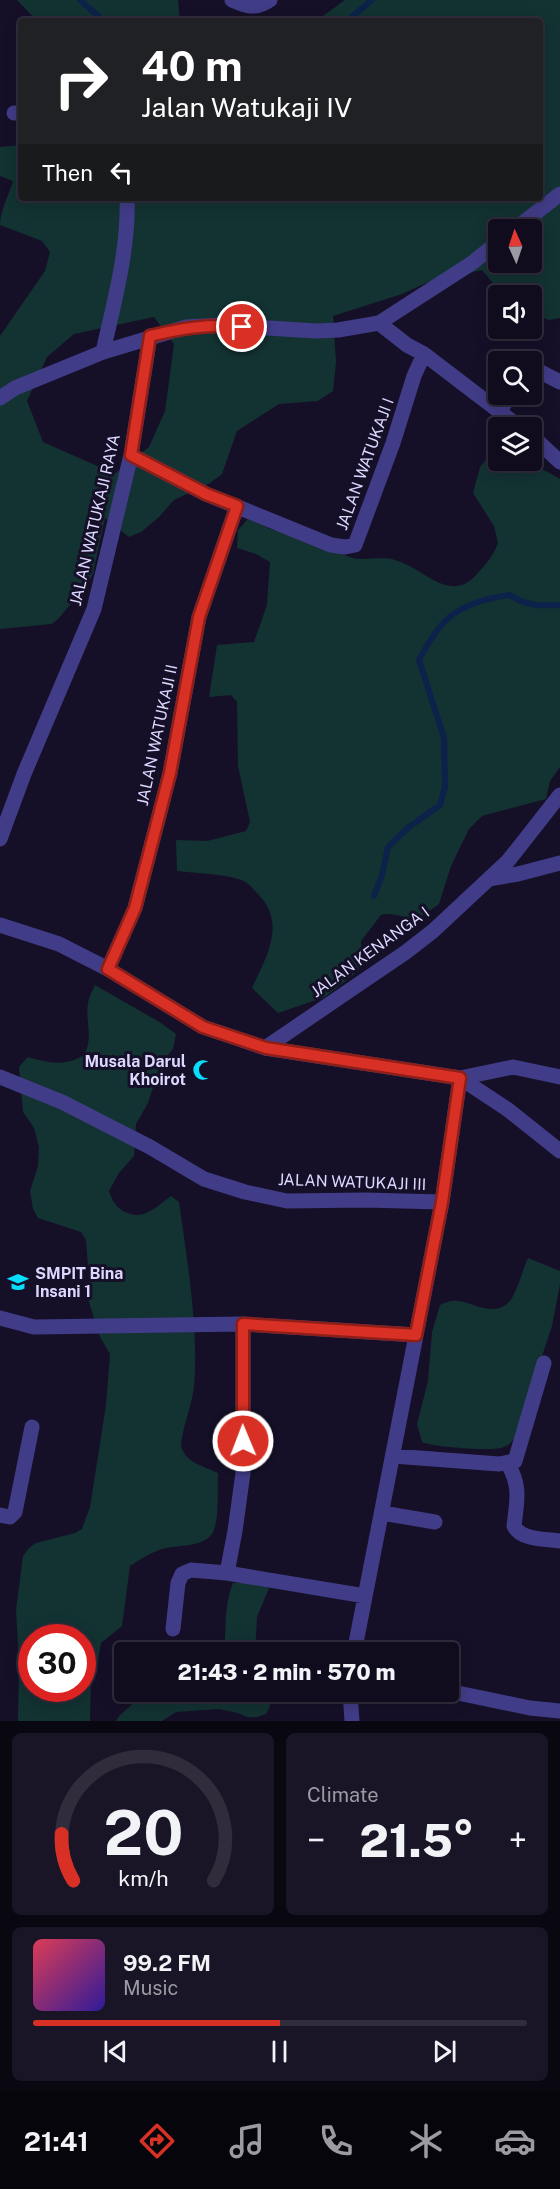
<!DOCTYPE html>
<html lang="en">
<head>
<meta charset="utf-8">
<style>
  body { margin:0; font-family:"Public Sans",sans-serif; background:#191527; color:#f1f3f6; height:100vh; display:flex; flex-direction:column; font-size:22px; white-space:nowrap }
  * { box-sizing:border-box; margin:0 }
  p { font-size:20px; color:#9c9ba4 }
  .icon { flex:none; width:33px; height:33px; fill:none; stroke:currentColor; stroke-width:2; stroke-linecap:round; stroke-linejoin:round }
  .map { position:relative; height:1721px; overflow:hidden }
  .details { display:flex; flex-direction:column; gap:12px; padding:12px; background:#090710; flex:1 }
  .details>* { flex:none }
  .guide { position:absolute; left:18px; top:18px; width:525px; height:183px; border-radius:6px; box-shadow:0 3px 15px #0003,0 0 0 2px #302c3c; background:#202124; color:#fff; overflow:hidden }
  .needle { width:39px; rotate:357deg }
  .fabs { position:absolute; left:488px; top:219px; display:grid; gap:12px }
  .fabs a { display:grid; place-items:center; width:54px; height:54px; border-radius:6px; background:#100c1e; box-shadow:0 3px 15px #0003,0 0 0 2px #302c3c; font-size:30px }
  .speed { position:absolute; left:18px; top:1624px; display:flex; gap:12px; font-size:30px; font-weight:700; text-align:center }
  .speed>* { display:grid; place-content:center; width:78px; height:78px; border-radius:50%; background:#100c1e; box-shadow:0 3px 15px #0003,0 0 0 2px #302c3c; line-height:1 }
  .speed .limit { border:9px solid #d22; background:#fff; color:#111 }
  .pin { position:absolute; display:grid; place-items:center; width:51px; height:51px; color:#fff; margin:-26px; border:3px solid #fff; border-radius:50%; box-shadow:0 2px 6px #0007 }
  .me { position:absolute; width:66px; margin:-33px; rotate:359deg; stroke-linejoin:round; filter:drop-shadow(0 0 4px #0008) }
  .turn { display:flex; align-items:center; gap:21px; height:126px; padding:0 24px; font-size:27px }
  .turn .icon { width:78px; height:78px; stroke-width:2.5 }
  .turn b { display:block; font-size:42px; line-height:51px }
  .then { display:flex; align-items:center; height:57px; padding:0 24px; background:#0003; gap:12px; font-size:22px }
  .big { font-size:45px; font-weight:800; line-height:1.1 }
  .details .widget { flex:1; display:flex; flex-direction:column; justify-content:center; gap:9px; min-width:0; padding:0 21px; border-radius:9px; background:#191527 }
  .details .dial { align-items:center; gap:0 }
  .dial svg { height:156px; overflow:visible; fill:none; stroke:#302c3c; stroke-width:7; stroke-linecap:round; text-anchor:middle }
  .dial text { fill:#f1f3f6; stroke:none }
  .song { display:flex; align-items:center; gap:18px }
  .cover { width:72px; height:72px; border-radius:9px; background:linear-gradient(135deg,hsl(350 70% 55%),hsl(250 70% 35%)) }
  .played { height:6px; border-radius:3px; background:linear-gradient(90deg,#d93025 50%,#302c3c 50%) }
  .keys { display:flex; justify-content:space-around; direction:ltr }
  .heat { display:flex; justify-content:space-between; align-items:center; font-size:33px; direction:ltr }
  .details .tiles { flex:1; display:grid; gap:12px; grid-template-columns:1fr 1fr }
  .widget:last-child { grid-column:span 2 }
  .trip { position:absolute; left:114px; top:1642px; width:345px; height:60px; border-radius:6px; background:#100c1e; box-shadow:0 3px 15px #0003,0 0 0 2px #302c3c; font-weight:800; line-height:60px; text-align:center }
  .dock { display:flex; height:96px; justify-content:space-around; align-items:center; background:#06050c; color:#9c9ba4 }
  .dock .icon { width:42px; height:42px }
  .dock .current { color:#d93025 }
  .dock b { font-size:27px; color:#f1f3f6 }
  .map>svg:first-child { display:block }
  .green { fill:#133232; fill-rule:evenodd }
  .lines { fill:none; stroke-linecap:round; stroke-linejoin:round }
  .stream { stroke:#0d224a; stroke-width:6 }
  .minor { stroke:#413c87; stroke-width:15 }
  .tertiary { stroke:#413c87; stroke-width:15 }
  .route-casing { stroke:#8d1f18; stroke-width:15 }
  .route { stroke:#d93025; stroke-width:10 }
  .labels { text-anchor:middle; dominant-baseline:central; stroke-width:6; stroke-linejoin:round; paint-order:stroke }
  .street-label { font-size:16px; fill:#ddd8ff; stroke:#151028 }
  .poi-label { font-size:16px; font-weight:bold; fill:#ddd8ff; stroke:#151028; text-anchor:end }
</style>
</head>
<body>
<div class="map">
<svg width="560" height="1721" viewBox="0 0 560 1721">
  <rect width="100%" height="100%" fill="#151028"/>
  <path class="green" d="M 17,0 L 178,0 L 180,21 L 37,21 Z
    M 345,0 L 560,0 L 560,318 L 549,320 L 531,313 L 531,296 L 503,295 L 482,270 L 426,283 L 402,294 L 333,316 L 336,362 L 333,391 L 318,401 L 279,404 L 237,431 L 222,474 L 210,483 L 174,500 L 159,517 L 141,532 L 129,537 L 105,518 L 93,573 L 89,582 L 59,618 L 52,624 L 0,629 L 0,336 L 45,271 L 50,252 L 42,241 L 0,225 C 0,211 9,195 13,181 L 0,176 L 0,147 L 21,145 L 21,198 L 540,198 L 540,21 L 316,21 ZM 498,230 L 531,230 L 531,262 L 498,262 ZM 154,317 L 174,344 L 165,411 L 149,447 L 109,478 L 104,469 L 43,442 L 27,401 L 47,357 L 74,334 Z
    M 493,451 L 498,453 L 498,460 C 521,461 540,466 560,479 L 560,767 L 550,781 L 546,799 L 482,816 L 469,829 L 451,866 L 439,904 L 415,921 C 402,917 394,912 381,915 L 361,941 L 362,960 L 358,971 L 325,997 L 278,1013 L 252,988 C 266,957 287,924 258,894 C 253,889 248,882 241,880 C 226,874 194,873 177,871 L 176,840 L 207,841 L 246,831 L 250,822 L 238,766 L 237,702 L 231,695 L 209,697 L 217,645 L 254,642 L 267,605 L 270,562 L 256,554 L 237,548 L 238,530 L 248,519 L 268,528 L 353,558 C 366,561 382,556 395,560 C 424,568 450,605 477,574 C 486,564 494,555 498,543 L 494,526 L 473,493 L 480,467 Z
    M 95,985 L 161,1023 L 176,1034 L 173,1049 L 161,1063 L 148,1103 L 136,1124 L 134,1156 L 119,1173 L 109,1191 C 112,1200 115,1206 123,1211 C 144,1222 154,1208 171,1196 L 179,1202 C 187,1259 199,1330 194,1386 C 192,1406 183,1425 181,1445 C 184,1462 203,1466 218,1473 C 217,1488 220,1521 212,1534 C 201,1549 174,1544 159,1550 C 149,1554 139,1560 130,1566 L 122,1626 L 101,1643 L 98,1661 L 91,1679 L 90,1721 L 18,1721 L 19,1660 L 16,1610 L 23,1556 L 29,1548 L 36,1543 L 75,1533 L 82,1529 L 90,1507 L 106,1405 L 110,1354 L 100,1337 L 88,1299 L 89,1280 L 86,1240 L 81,1232 L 38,1218 L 33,1209 L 30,1191 L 38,1166 L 39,1147 L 34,1128 L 23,1112 L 19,1067 L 28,1057 C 48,1063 65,1067 84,1055 C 94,1036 85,1023 88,1003 C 89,997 92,991 95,985 ZM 32,1638 L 82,1638 L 82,1689 L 32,1689 Z
    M 528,1258 L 560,1271 L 560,1284 L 552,1326 L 515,1437 C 511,1443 509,1446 501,1448 C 489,1451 433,1447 422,1442 L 417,1424 L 428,1381 L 432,1332 L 440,1305 C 446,1302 452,1300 459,1301 C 476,1304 498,1319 512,1298 C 518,1288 523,1269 528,1258 Z
    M 261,1582 L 269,1588 L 257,1617 L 255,1653 L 224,1653 C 227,1627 223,1609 233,1583 Z
    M 146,1692 L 271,1692 L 270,1706 L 266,1714 L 257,1717 L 247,1717 L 238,1713 L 219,1709 L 176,1712 L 162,1721 L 116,1721 L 119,1716 Z"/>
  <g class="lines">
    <path class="stream" d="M 80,0 L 104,21
      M 347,21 L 372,0
      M 374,896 L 382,875 L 388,847 L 409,827 L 440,805 L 445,787 L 444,738 L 419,660 C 425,649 431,638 439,628 C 454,607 485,598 510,595 C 525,606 542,606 560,605"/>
    <path class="minor" d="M 232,0 C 246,6 256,10 270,0
      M 14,113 L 21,113
      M 103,352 C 114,302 129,249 127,198
      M 424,354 L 521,428
      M 531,367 L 560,382
      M 501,410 L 510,394
      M 531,435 L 560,462
      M 131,455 L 206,494 L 331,545 L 345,547 L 355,545 L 393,443 L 414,376 L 424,354 L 407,345 L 379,323
      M 0,839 L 24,774 L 94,609 L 131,455 L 150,336
      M 489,879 L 518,874 L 560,863
      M 108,969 L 135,908 L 170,773 L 199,617 L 237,506
      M 265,1048 L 406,952 L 433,931 L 508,861 L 560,795
      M 0,1077 L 62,1102 L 150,1147 L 204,1179 L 245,1192 L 287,1201 L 365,1200 L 442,1202
      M 0,1318 L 34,1327 L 243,1324 L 416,1335
      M 243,1324 L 243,1473 L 235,1531 L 227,1573 L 365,1596
      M 393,1456 L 499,1464 L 515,1461 L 544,1363
      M 508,1464 C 521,1487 517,1500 514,1526 C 521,1540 545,1539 560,1541
      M 382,1513 L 435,1522
      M 0,1515 L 10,1517 L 15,1512 L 32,1427
      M 173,1629 L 178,1583 L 182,1574 L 191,1570 L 227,1573
      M 354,1653 L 442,1202 L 460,1078 L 513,1067 L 560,1077
      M 350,1692 L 352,1721
      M 350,1697 L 409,1693 L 453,1692 L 530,1708 L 560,1711"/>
    <path class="tertiary" d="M 514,230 L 560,194
      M 0,398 L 15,388 L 103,352 L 186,327 L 220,325 L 316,331 L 338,330 L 379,323 L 472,263 L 498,242
      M 0,925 L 59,944 L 108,969 L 203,1027 L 265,1048 L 460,1078 L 507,1109 L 560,1151"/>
  </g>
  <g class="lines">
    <g class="route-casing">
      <path id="route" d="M 242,327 C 208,324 183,328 150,336 L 131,455 L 206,494 L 237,506 L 199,617 L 170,773 L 135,908 L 108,969 L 203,1027 L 266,1048 L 460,1078 L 442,1202 L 416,1335 L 243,1324 L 243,1441"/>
    </g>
    <use href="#route" class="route"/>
  </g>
  <defs>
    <g id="mosque-bare" transform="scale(1.62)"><path d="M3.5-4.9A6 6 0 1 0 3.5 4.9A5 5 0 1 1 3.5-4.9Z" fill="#06defc" stroke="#151028" stroke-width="2.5" paint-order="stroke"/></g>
    <g id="school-bare" transform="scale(1.62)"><path d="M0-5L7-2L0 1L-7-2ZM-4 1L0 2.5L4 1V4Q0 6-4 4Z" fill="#06defc" stroke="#151028" stroke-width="2.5" paint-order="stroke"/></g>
  </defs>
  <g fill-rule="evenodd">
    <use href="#mosque-bare" x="203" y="1070"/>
    <use href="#school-bare" x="18" y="1282"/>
  </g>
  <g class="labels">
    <g class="street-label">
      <text transform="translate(365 464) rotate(-70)">JALAN WATUKAJI I</text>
      <text transform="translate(95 520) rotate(-77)">JALAN WATUKAJI RAYA</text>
      <text transform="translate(157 735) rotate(-78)">JALAN WATUKAJI II</text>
      <text transform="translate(370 952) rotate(-36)">JALAN KENANGA I</text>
      <text transform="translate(352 1182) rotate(2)">JALAN WATUKAJI III</text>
    </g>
    <g class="poi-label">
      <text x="186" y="1061">Musala Darul<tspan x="186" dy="18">Khoirot</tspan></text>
      <text x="35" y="1273" text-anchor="start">SMPIT Bina<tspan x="35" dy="18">Insani 1</tspan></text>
    </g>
  </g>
</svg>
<div class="fabs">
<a><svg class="needle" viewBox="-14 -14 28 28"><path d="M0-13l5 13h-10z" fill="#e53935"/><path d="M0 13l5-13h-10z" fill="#9c9ba4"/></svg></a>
<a><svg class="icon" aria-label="sound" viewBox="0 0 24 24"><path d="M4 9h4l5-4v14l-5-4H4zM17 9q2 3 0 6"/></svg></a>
<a><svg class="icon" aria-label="search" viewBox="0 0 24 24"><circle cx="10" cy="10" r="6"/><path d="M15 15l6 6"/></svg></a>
<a><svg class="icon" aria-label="layers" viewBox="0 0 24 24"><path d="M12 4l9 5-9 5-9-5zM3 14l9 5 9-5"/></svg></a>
</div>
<div class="speed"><div class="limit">30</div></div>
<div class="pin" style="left:242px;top:327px;background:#d93025"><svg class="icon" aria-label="arrive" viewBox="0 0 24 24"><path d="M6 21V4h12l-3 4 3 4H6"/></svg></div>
<svg class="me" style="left:243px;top:1441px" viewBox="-20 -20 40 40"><circle r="17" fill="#d93025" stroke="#fff" stroke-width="3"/><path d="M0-11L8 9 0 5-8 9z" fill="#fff"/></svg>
<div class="trip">21:43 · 2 min · 570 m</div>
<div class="guide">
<div class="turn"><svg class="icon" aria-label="right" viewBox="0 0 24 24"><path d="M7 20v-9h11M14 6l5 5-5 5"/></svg><div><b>40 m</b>Jalan Watukaji IV</div></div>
<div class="then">Then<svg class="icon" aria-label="left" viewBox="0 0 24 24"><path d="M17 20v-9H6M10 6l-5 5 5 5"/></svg></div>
</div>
</div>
<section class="details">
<div class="tiles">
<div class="widget dial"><svg viewBox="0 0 100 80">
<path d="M14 69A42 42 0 1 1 86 69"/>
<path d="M14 69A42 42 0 0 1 8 45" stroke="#d93025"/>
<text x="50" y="56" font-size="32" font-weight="700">20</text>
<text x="50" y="72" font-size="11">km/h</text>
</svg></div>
<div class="widget"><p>Climate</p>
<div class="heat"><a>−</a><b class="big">21.5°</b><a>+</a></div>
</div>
<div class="widget">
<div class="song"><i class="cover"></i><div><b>99.2 FM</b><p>Music</p></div></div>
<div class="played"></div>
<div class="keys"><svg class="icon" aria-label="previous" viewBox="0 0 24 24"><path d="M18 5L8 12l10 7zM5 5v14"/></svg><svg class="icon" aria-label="pause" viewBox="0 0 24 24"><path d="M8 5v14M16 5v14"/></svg><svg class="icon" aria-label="next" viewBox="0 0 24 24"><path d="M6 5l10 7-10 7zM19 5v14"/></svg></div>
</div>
</div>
</section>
<nav class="dock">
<b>21:41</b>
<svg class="icon current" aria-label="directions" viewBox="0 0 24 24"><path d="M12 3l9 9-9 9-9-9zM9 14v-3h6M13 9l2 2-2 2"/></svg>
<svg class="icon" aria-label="music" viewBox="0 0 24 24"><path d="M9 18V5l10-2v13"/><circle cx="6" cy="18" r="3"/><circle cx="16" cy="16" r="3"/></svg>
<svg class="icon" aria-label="phone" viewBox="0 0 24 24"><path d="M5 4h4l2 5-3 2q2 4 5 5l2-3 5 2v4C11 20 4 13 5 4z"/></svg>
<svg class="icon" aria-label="climate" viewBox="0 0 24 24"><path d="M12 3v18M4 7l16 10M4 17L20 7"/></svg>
<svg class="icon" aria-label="car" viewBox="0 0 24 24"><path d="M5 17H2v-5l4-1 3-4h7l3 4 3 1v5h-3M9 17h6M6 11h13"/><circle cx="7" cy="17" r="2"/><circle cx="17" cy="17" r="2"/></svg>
</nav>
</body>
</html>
